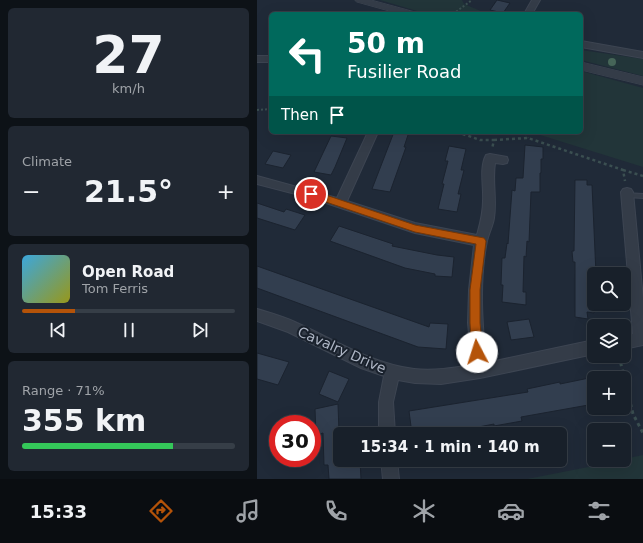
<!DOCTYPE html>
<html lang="en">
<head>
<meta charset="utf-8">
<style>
  body { margin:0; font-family:"DejaVu Sans",sans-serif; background:#212832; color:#f1f3f6; height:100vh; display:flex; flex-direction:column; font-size:15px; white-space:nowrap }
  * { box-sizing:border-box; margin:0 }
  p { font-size:13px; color:#9fa3a8 }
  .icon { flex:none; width:22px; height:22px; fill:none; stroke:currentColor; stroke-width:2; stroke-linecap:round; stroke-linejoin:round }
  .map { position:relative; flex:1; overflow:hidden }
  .details { display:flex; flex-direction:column; gap:8px; padding:8px; background:#0d1217; width:257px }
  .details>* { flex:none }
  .top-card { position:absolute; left:12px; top:12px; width:314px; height:122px; border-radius:6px; box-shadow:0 4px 16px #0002,0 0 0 1px #363e47; background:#00695c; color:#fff; overflow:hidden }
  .fabs { position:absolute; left:330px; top:267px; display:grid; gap:8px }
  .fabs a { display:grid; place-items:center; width:44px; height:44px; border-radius:6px; background:#18202a; box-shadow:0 4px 16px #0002,0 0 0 1px #363e47; font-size:20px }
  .speed { position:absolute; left:12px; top:415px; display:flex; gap:8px; font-size:20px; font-weight:700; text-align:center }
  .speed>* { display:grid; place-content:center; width:52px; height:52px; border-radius:50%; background:#18202a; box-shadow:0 4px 16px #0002,0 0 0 1px #363e47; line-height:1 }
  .speed .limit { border:6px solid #d22; background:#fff; color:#111 }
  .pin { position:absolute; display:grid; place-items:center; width:34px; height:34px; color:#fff; margin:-17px; border:2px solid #fff; border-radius:50%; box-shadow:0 1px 4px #0007 }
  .me { position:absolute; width:44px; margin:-22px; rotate:355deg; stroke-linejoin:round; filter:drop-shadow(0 0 3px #0008) }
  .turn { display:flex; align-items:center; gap:14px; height:84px; padding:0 12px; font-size:18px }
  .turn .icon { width:52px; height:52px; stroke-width:2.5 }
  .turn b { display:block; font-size:28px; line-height:34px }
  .then { display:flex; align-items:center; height:38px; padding:0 12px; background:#0003; gap:8px; font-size:15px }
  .big { font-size:30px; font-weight:700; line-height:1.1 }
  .details .tile { flex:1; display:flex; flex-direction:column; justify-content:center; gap:6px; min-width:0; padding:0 14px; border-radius:6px; background:#212832 }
  .details .dial { align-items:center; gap:0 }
  .dial b { font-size:52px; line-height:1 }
  .song { display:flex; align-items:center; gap:12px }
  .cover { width:48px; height:48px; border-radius:6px; background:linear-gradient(135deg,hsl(200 70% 55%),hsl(60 70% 35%)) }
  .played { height:4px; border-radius:2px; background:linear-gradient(90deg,#b45309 25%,#363e47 25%) }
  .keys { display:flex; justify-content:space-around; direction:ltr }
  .heat { display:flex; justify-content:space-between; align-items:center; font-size:22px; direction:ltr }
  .charge { height:6px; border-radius:3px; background:linear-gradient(90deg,#34c759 71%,#363e47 0) }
  .trip { position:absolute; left:76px; top:427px; width:234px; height:40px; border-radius:6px; background:#18202a; box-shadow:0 4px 16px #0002,0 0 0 1px #363e47; font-weight:700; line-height:40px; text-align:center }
  .tabs { display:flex; height:64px; justify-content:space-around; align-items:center; background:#0a0d11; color:#9fa3a8 }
  .tabs .icon { width:28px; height:28px }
  .tabs .active { color:#b45309 }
  .tabs b { font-size:18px; color:#f1f3f6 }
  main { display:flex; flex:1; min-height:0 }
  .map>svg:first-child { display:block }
  .green { fill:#223539 }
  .building { fill:#323e4f; stroke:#1b232f }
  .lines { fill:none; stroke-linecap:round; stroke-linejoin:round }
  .service-casing { stroke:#3d4552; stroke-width:2 }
  .minor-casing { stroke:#3d4552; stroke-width:2 }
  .tertiary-casing { stroke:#3d4552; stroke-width:1 }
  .path-far2 { stroke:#3b4f51; stroke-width:2; stroke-dasharray:2 2; stroke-linecap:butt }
  .path-far1 { stroke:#3b4f51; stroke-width:2.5; stroke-dasharray:3 3; stroke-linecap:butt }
  .path { stroke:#3b4f51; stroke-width:3; stroke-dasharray:3.5 3.5; stroke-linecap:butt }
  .service { fill:#343c48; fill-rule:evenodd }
  .minor { fill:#343c48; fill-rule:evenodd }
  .tertiary { fill:#343c48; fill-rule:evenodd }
  .tree { fill:#466558 }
  .route { fill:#b45309; stroke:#753606 }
  .labels { text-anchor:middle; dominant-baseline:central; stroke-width:4; stroke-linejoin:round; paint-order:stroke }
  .street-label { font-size:14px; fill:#aeb6c5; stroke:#19212c }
</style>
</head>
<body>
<main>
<section class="details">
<div class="tile dial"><b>27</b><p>km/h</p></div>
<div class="tile"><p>Climate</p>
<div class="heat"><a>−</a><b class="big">21.5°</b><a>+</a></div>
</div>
<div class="tile">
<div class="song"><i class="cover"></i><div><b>Open Road</b><p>Tom Ferris</p></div></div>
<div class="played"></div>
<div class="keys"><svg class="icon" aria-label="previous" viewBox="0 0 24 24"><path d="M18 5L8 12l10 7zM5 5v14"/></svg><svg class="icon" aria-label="pause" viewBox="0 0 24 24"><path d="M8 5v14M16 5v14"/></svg><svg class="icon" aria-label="next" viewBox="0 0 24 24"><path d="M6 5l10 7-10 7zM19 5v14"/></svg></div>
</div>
<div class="tile"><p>Range · 71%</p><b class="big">355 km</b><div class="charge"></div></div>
</section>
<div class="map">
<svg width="386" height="479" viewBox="0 0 386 479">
  <rect width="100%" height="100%" fill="#202a38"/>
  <path class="green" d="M 123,0 L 205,0 L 207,4 L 231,14 L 170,14 Z
    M 324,50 L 386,59 L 386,76 L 324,60 Z
    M 324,71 L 386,88 L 386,167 L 280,134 L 279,132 L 324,132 Z
    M 386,455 L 386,479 L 270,479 L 367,460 L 367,459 Z"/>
  <path class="building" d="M 240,0 L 253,3 L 246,13 L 233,10 Z
    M 137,132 L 152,132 L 147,147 L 149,147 L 133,192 L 115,189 Z
    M 74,136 L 90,138 L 78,167 L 74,175 L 57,172 Z
    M 268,145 L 286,147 L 286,159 L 284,159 L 284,173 L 283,173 L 283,192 L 274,192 L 272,242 L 270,241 L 269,257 L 267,256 L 266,292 L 269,292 L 269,305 L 245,302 L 246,285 L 244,285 L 245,258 L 248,258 L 250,243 L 251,244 L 255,190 L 258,191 L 259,178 L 266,178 Z
    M 192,146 L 209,149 L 204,170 L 207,170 L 201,194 L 204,194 L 200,212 L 181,209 L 187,184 L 185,184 L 191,161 L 188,161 Z
    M 16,151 L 34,155 L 26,168 L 8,164 Z
    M 318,180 L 330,180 L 330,185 L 335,185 L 339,274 L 337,274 L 337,313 L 330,312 L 331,319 L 318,317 L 318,262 L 316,262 L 315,251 L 317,251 Z
    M 0,203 L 27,212 L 29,209 L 48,215 L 38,230 L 0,218 Z
    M 82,226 L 136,244 L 135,246 L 180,255 L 197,257 L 195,277 L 178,276 L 178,274 L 148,268 L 73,241 Z
    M 0,266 L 172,327 L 173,323 L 191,324 L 189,349 L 161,347 L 0,288 Z
    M 272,319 L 277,337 L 254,340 L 250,322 Z
    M 0,353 L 32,362 L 21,385 L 0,379 Z
    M 72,371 L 92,379 L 81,402 L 62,394 Z
    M 337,377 L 337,404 L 264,417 L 265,421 L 237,426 L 237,424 L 185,434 L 155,434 L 152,411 L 271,392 L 270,389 L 303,382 L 303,384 Z
    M 81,404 L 83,460 L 103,460 L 104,479 L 72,479 L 71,465 L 67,465 L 66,433 L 59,435 L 58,409 Z"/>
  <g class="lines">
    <g class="service-casing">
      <path id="service" d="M 368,193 L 386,194 L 386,198 L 370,197 L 367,195 Z"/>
    </g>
    <g class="minor-casing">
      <path id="minor" d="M 275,0 L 283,0 L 275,14 L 267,14 Z
        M 324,41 L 386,52 L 386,58 L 324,47 Z
        M 0,56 L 14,56 L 14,62 L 0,62 Z
        M 111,132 L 121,132 L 90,201 L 158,223 L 220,235 C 223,224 226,214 226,201 C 227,187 222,168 229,155 L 233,154 L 250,157 L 251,160 L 250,163 L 246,164 L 238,163 C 235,181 240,199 237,218 C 236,225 232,233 230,241 C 222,281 225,322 229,363 L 337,340 L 337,354 L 223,378 L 184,384 L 158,383 L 141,380 L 136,402 L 138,434 L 122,434 L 122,402 L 127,376 L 104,368 L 31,332 L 0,321 L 0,309 C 13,313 28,317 40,323 C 78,340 115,364 157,369 C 177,371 196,368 215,365 L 211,323 L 212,290 L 217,245 L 158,233 L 54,198 L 0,184 L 0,176 L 80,198 Z
        M 370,188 L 374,189 L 376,192 L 386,299 L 386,345 L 367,349 L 367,335 L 376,334 L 364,192 L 366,189 Z
        M 124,460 L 140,460 L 142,479 L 126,479 Z"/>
    </g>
    <g class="tertiary-casing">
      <path id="tertiary" d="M 98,0 L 114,0 L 158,12 L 159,14 L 143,14 L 100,2 Z
        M 324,62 L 386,77 L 386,85 L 324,70 Z"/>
    </g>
    <path class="path-far2" d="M 196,14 L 215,0
      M 0,110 L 14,109"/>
    <path class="path-far1" d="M 200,132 L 223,140 L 237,140 L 235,149
      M 269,132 L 271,138
      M 237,140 L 271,138 L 366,170 L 368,181
      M 366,170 L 386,176"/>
    <path class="path" d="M 362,356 L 376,414 L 386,433"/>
    <use href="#service" class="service"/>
    <use href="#minor" class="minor"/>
    <use href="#tertiary" class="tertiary"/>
  </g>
  <circle class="tree" cx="355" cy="62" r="4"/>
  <path class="route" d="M 54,190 L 158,225 L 227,238 L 229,241 L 223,290 L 223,323 L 226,352 L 224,356 L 220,357 L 217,356 L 215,352 L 213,323 L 213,290 L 219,244 L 158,232 L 51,196 L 50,194 Z"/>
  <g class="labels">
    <g class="street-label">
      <text transform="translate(85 350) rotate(24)">Cavalry Drive</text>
    </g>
  </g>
</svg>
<div class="fabs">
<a><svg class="icon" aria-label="search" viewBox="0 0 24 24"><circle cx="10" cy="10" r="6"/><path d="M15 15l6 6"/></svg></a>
<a><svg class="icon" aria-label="layers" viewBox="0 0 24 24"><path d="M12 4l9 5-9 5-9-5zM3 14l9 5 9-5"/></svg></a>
<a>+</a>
<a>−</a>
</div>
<div class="speed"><div class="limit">30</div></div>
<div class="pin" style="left:54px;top:194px;background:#d93025"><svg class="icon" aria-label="arrive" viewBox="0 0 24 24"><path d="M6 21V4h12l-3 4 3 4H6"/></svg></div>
<svg class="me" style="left:220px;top:352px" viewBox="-20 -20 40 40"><circle r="19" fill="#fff"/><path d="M0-13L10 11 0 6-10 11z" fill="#b45309"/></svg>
<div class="trip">15:34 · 1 min · 140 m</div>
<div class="top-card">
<div class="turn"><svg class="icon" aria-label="left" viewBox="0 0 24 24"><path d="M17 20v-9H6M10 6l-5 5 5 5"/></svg><div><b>50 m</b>Fusilier Road</div></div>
<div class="then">Then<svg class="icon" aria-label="arrive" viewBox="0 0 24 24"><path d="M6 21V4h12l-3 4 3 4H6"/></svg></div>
</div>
</div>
</main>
<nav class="tabs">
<b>15:33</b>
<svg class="icon active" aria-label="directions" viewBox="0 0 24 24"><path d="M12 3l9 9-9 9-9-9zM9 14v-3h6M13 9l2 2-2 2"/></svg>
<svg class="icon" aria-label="music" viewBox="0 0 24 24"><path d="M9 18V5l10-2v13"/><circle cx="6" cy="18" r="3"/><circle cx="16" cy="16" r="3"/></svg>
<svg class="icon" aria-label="phone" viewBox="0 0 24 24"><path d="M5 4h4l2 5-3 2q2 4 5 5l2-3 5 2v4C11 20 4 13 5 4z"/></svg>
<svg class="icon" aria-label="climate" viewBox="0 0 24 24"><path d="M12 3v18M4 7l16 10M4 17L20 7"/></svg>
<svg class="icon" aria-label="car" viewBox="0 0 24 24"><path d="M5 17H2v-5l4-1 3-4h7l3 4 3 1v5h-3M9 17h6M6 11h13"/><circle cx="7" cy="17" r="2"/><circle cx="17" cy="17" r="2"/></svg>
<svg class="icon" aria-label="filters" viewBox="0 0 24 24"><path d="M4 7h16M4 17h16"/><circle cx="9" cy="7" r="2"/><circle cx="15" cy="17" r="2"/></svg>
</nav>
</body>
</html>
